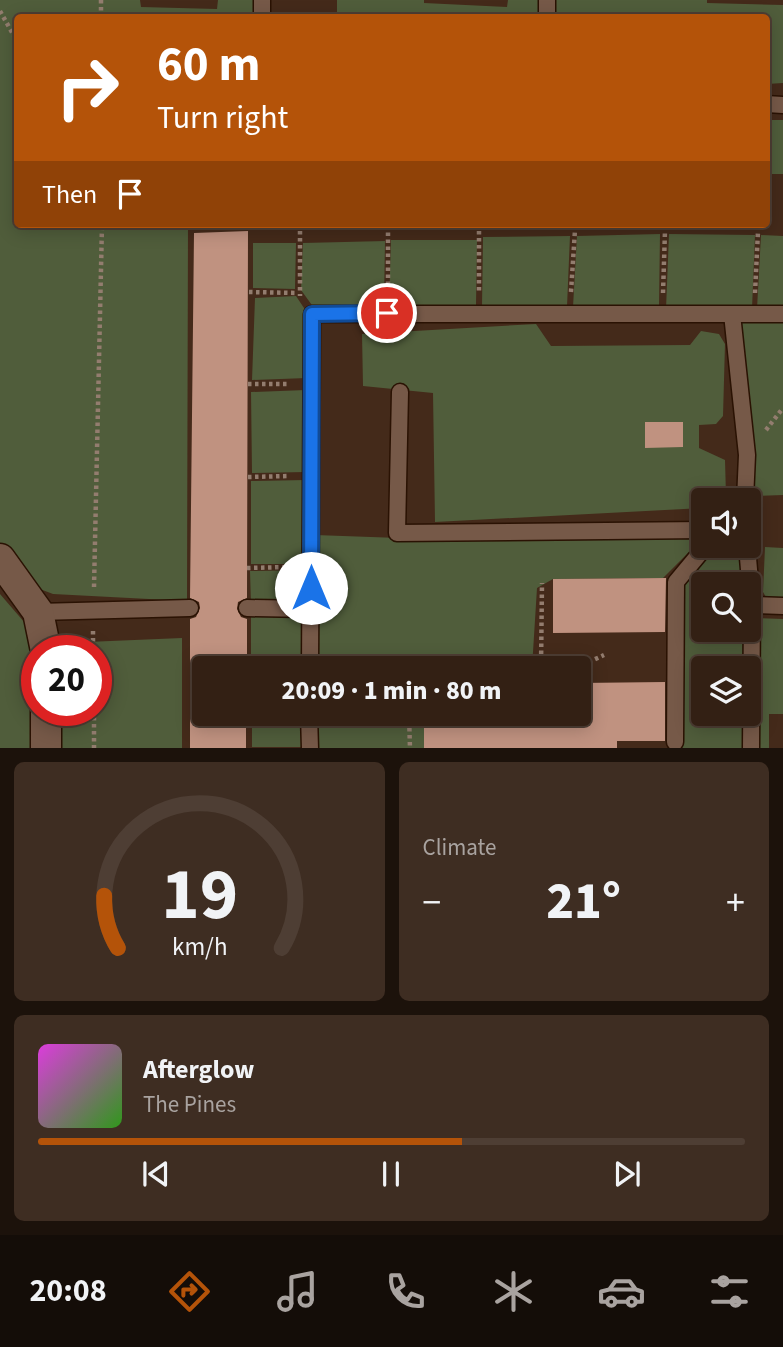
<!DOCTYPE html>
<html lang="en">
<head>
<meta charset="utf-8">
<style>
  body { margin:0; font-family:"Source Sans 3",sans-serif; background:#3e2d22; color:#f1f3f6; height:100vh; display:flex; flex-direction:column; font-size:26px; white-space:nowrap }
  * { box-sizing:border-box; margin:0 }
  p { font-size:23px; color:#a9a3a0 }
  .icon { flex:none; width:38px; height:38px; fill:none; stroke:currentColor; stroke-width:2; stroke-linecap:round; stroke-linejoin:round }
  .map { position:relative; height:748px; overflow:hidden }
  .drawer { display:flex; flex-direction:column; gap:14px; padding:14px; background:#1c120b; flex:1 }
  .drawer>* { flex:none }
  .guide { position:absolute; left:14px; top:14px; width:756px; height:214px; border-radius:7px; box-shadow:0 4px 18px #0003,0 0 0 2px #4e3e34; background:#b45309; color:#fff; overflow:hidden }
  .buttons { position:absolute; left:691px; top:488px; display:grid; gap:14px }
  .buttons a { display:grid; place-items:center; width:70px; height:70px; border-radius:7px; background:#332014; box-shadow:0 4px 18px #0003,0 0 0 2px #4e3e34; font-size:35px }
  .speed { position:absolute; left:21px; top:635px; display:flex; gap:14px; font-size:35px; font-weight:700; text-align:center }
  .speed>* { display:grid; place-content:center; width:91px; height:91px; border-radius:50%; background:#332014; box-shadow:0 4px 18px #0003,0 0 0 2px #4e3e34; line-height:1 }
  .speed .limit { border:10px solid #d22; background:#fff; color:#111 }
  .pin { position:absolute; display:grid; place-items:center; width:60px; height:60px; color:#fff; margin:-30px; border:4px solid #fff; border-radius:50%; box-shadow:0 2px 7px #0007 }
  .me { position:absolute; width:77px; margin:-38px; rotate:0deg; stroke-linejoin:round; filter:drop-shadow(0 0 5px #0008) }
  .turn { display:flex; align-items:center; gap:24px; height:147px; padding:0 28px; font-size:32px }
  .turn .icon { width:91px; height:91px; stroke-width:2.5 }
  .turn b { display:block; font-size:49px; line-height:60px }
  .then { display:flex; align-items:center; height:66px; padding:0 28px; background:#0003; gap:14px; font-size:26px }
  .big { font-size:52px; font-weight:800; line-height:1.1 }
  .drawer .card { flex:1; display:flex; flex-direction:column; justify-content:center; gap:10px; min-width:0; padding:0 24px; border-radius:10px; background:#3e2d22 }
  .drawer .dial { align-items:center; gap:0 }
  .dial svg { height:182px; overflow:visible; fill:none; stroke:#4e3e34; stroke-width:7; stroke-linecap:round; text-anchor:middle }
  .dial text { fill:#f1f3f6; stroke:none }
  .song { display:flex; align-items:center; gap:21px }
  .cover { width:84px; height:84px; border-radius:10px; background:linear-gradient(135deg,hsl(300 70% 55%),hsl(110 70% 35%)) }
  .played { height:7px; border-radius:4px; background:linear-gradient(90deg,#b45309 60%,#4e3e34 60%) }
  .keys { display:flex; justify-content:space-around; direction:ltr }
  .heat { display:flex; justify-content:space-between; align-items:center; font-size:38px; direction:ltr }
  .drawer .tiles { flex:1; display:grid; gap:14px; grid-template-columns:1fr 1fr }
  .card:last-child { grid-column:span 2 }
  .trip { position:absolute; left:192px; top:656px; width:399px; height:70px; border-radius:7px; background:#332014; box-shadow:0 4px 18px #0003,0 0 0 2px #4e3e34; font-weight:800; line-height:70px; text-align:center }
  .tabs { display:flex; height:112px; justify-content:space-around; align-items:center; background:#140d08; color:#a9a3a0 }
  .tabs .icon { width:49px; height:49px }
  .tabs .selected { color:#b45309 }
  .tabs b { font-size:32px; color:#f1f3f6 }
  .map>svg:first-child { display:block }
  .green { fill:#505d3b }
  .building { fill:#c09280 }
  .lines { fill:none; stroke-linecap:round; stroke-linejoin:round }
  .lane-casing { stroke:#2a1203; stroke-width:19 }
  .street-casing { stroke:#2a1203; stroke-width:33 }
  .path { stroke:#937d6f; stroke-width:4.5; stroke-dasharray:3.5 3.5; stroke-linecap:butt }
  .lane { stroke:#765948; stroke-width:16 }
  .street { stroke:#765948; stroke-width:30 }
  .route-casing { stroke:#114b97; stroke-width:18 }
  .route { stroke:#1a73e8; stroke-width:12 }
</style>
</head>
<body>
<div class="map">
<svg width="783" height="749" viewBox="0 0 783 749">
  <rect width="100%" height="100%" fill="#442a1a"/>
  <path class="green" d="M 0,0 L 140,0 L 141,7 L 217,9 L 218,0 L 258,0 L 257,17 L 18,18 L 18,224 L 216,224 L 188,226 L 187,601 L 53,594 L 32,586 L 0,544 Z
    M 337,0 L 424,0 L 424,3 L 507,7 L 508,0 L 707,0 L 707,3 L 783,5 L 783,83 L 767,84 L 766,18 L 337,18 Z
    M 766,120 L 783,120 L 783,174 L 767,174 Z
    M 660,234 L 659,308 L 573,307 L 577,236 Z
    M 669,234 L 755,235 L 752,309 L 666,309 Z
    M 761,235 L 783,236 L 783,309 L 757,309 Z
    M 570,236 L 567,307 L 482,306 L 483,237 Z
    M 391,240 L 477,240 L 476,305 L 389,305 Z
    M 385,241 L 384,306 L 314,308 L 301,290 L 303,243 Z
    M 253,243 L 296,243 L 295,289 L 253,288 Z
    M 296,296 L 308,314 L 307,378 L 252,380 L 255,298 Z
    M 736,319 L 783,321 L 783,495 L 752,496 Z
    M 536,324 L 551,346 L 690,345 L 701,331 L 719,334 L 725,344 L 723,416 L 716,424 L 699,425 L 699,448 L 725,460 L 726,495 L 721,500 L 704,500 L 703,508 L 435,522 L 433,393 L 363,386 L 362,334 Z
    M 306,390 L 306,472 L 252,473 L 251,392 Z
    M 306,480 L 307,564 L 251,564 L 251,481 Z
    M 315,535 L 399,538 L 703,538 L 663,578 L 553,579 L 537,588 L 532,668 L 315,668 Z
    M 711,546 L 742,546 L 743,584 L 704,584 L 704,630 L 743,630 L 744,668 L 704,668 L 704,714 L 745,714 L 745,748 L 682,748 L 680,741 L 679,584 Z
    M 765,547 L 783,548 L 783,600 L 767,599 L 763,592 Z
    M 308,570 L 308,602 L 251,605 L 250,571 Z
    M 0,594 L 31,630 L 30,748 L 0,748 Z
    M 299,615 L 305,619 L 306,660 L 251,660 L 251,617 Z
    M 754,618 L 783,619 L 783,714 L 769,714 L 769,748 L 754,748 Z
    M 182,638 L 182,748 L 62,748 L 62,711 L 96,710 L 96,651 L 63,651 L 63,643 Z
    M 252,714 L 304,714 L 304,747 L 252,747 Z
    M 315,714 L 424,714 L 424,748 L 315,749 Z"/>
  <path class="building" d="M 248,231 L 247,598 L 238,602 L 237,609 L 241,617 L 247,619 L 247,668 L 205,668 L 205,714 L 246,714 L 246,748 L 190,748 L 190,619 L 196,617 L 200,608 L 199,602 L 190,598 L 194,233 Z
    M 645,422 L 683,422 L 683,447 L 645,448 Z
    M 666,578 L 665,632 L 553,633 L 553,579 Z
    M 665,682 L 665,741 L 617,741 L 617,748 L 424,748 L 424,714 L 579,714 L 579,683 Z"/>
  <g class="lines">
    <g class="lane-casing">
      <path id="lane" d="M 262,18 L 262,0
        M 547,18 L 547,0
        M 766,104 L 783,105
        M 732,314 L 747,455 L 745,500
        M 400,392 L 397,533 L 704,530
        M 747,546 L 752,605 L 751,749
        M 752,605 L 783,606
        M 247,608 L 310,609
        M 38,612 L 190,608
        M 310,668 L 312,314 L 783,314
        M 309,714 L 310,749
        M 675,742 L 676,582 L 706,546"/>
    </g>
    <g class="street-casing">
      <path id="street" d="M 0,559 L 38,612 L 46,651
        M 46,749 L 46,710"/>
    </g>
    <path class="path" d="M 101,0 L 101,18
      M 0,11 L 18,43
      M 300,231 L 300,296
      M 479,231 L 479,293
      M 249,292 L 298,293
      M 388,292 L 388,230
      M 571,292 L 575,230
      M 663,293 L 665,231
      M 755,293 L 758,231
      M 248,384 L 289,384
      M 766,430 L 783,408
      M 248,477 L 289,476
      M 247,568 L 288,567
      M 94,587 L 102,224
      M 93,631 L 93,651
      M 247,662 L 288,662
      M 541,668 L 542,583
      M 576,668 L 604,655
      M 94,710 L 94,749
      M 409,714 L 410,749
      M 330,717 L 396,714
      M 409,720 L 424,719"/>
    <use href="#lane" class="lane"/>
    <use href="#street" class="street"/>
  </g>
  <g class="lines">
    <g class="route-casing">
      <path id="route" d="M 311,588 L 312,314 L 387,313"/>
    </g>
    <use href="#route" class="route"/>
  </g>
</svg>
<div class="buttons">
<a><svg class="icon" aria-label="sound" viewBox="0 0 24 24"><path d="M4 9h4l5-4v14l-5-4H4zM17 9q2 3 0 6"/></svg></a>
<a><svg class="icon" aria-label="search" viewBox="0 0 24 24"><circle cx="10" cy="10" r="6"/><path d="M15 15l6 6"/></svg></a>
<a><svg class="icon" aria-label="layers" viewBox="0 0 24 24"><path d="M12 4l9 5-9 5-9-5zM3 14l9 5 9-5"/></svg></a>
</div>
<div class="speed"><div class="limit">20</div></div>
<div class="pin" style="left:387px;top:313px;background:#d93025"><svg class="icon" aria-label="arrive" viewBox="0 0 24 24"><path d="M6 21V4h12l-3 4 3 4H6"/></svg></div>
<svg class="me" style="left:311px;top:588px" viewBox="-20 -20 40 40"><circle r="19" fill="#fff"/><path d="M0-13L10 11 0 6-10 11z" fill="#1a73e8"/></svg>
<div class="trip">20:09 · 1 min · 80 m</div>
<div class="guide">
<div class="turn"><svg class="icon" aria-label="right" viewBox="0 0 24 24"><path d="M7 20v-9h11M14 6l5 5-5 5"/></svg><div><b>60 m</b>Turn right</div></div>
<div class="then">Then<svg class="icon" aria-label="arrive" viewBox="0 0 24 24"><path d="M6 21V4h12l-3 4 3 4H6"/></svg></div>
</div>
</div>
<section class="drawer">
<div class="tiles">
<div class="card dial"><svg viewBox="0 0 100 80">
<path d="M14 69A42 42 0 1 1 86 69"/>
<path d="M14 69A42 42 0 0 1 8 46" stroke="#b45309"/>
<text x="50" y="56" font-size="32" font-weight="700">19</text>
<text x="50" y="72" font-size="11">km/h</text>
</svg></div>
<div class="card"><p>Climate</p>
<div class="heat"><a>−</a><b class="big">21°</b><a>+</a></div>
</div>
<div class="card">
<div class="song"><i class="cover"></i><div><b>Afterglow</b><p>The Pines</p></div></div>
<div class="played"></div>
<div class="keys"><svg class="icon" aria-label="previous" viewBox="0 0 24 24"><path d="M18 5L8 12l10 7zM5 5v14"/></svg><svg class="icon" aria-label="pause" viewBox="0 0 24 24"><path d="M8 5v14M16 5v14"/></svg><svg class="icon" aria-label="next" viewBox="0 0 24 24"><path d="M6 5l10 7-10 7zM19 5v14"/></svg></div>
</div>
</div>
</section>
<nav class="tabs">
<b>20:08</b>
<svg class="icon selected" aria-label="directions" viewBox="0 0 24 24"><path d="M12 3l9 9-9 9-9-9zM9 14v-3h6M13 9l2 2-2 2"/></svg>
<svg class="icon" aria-label="music" viewBox="0 0 24 24"><path d="M9 18V5l10-2v13"/><circle cx="6" cy="18" r="3"/><circle cx="16" cy="16" r="3"/></svg>
<svg class="icon" aria-label="phone" viewBox="0 0 24 24"><path d="M5 4h4l2 5-3 2q2 4 5 5l2-3 5 2v4C11 20 4 13 5 4z"/></svg>
<svg class="icon" aria-label="climate" viewBox="0 0 24 24"><path d="M12 3v18M4 7l16 10M4 17L20 7"/></svg>
<svg class="icon" aria-label="car" viewBox="0 0 24 24"><path d="M5 17H2v-5l4-1 3-4h7l3 4 3 1v5h-3M9 17h6M6 11h13"/><circle cx="7" cy="17" r="2"/><circle cx="17" cy="17" r="2"/></svg>
<svg class="icon" aria-label="filters" viewBox="0 0 24 24"><path d="M4 7h16M4 17h16"/><circle cx="9" cy="7" r="2"/><circle cx="15" cy="17" r="2"/></svg>
</nav>
</body>
</html>
